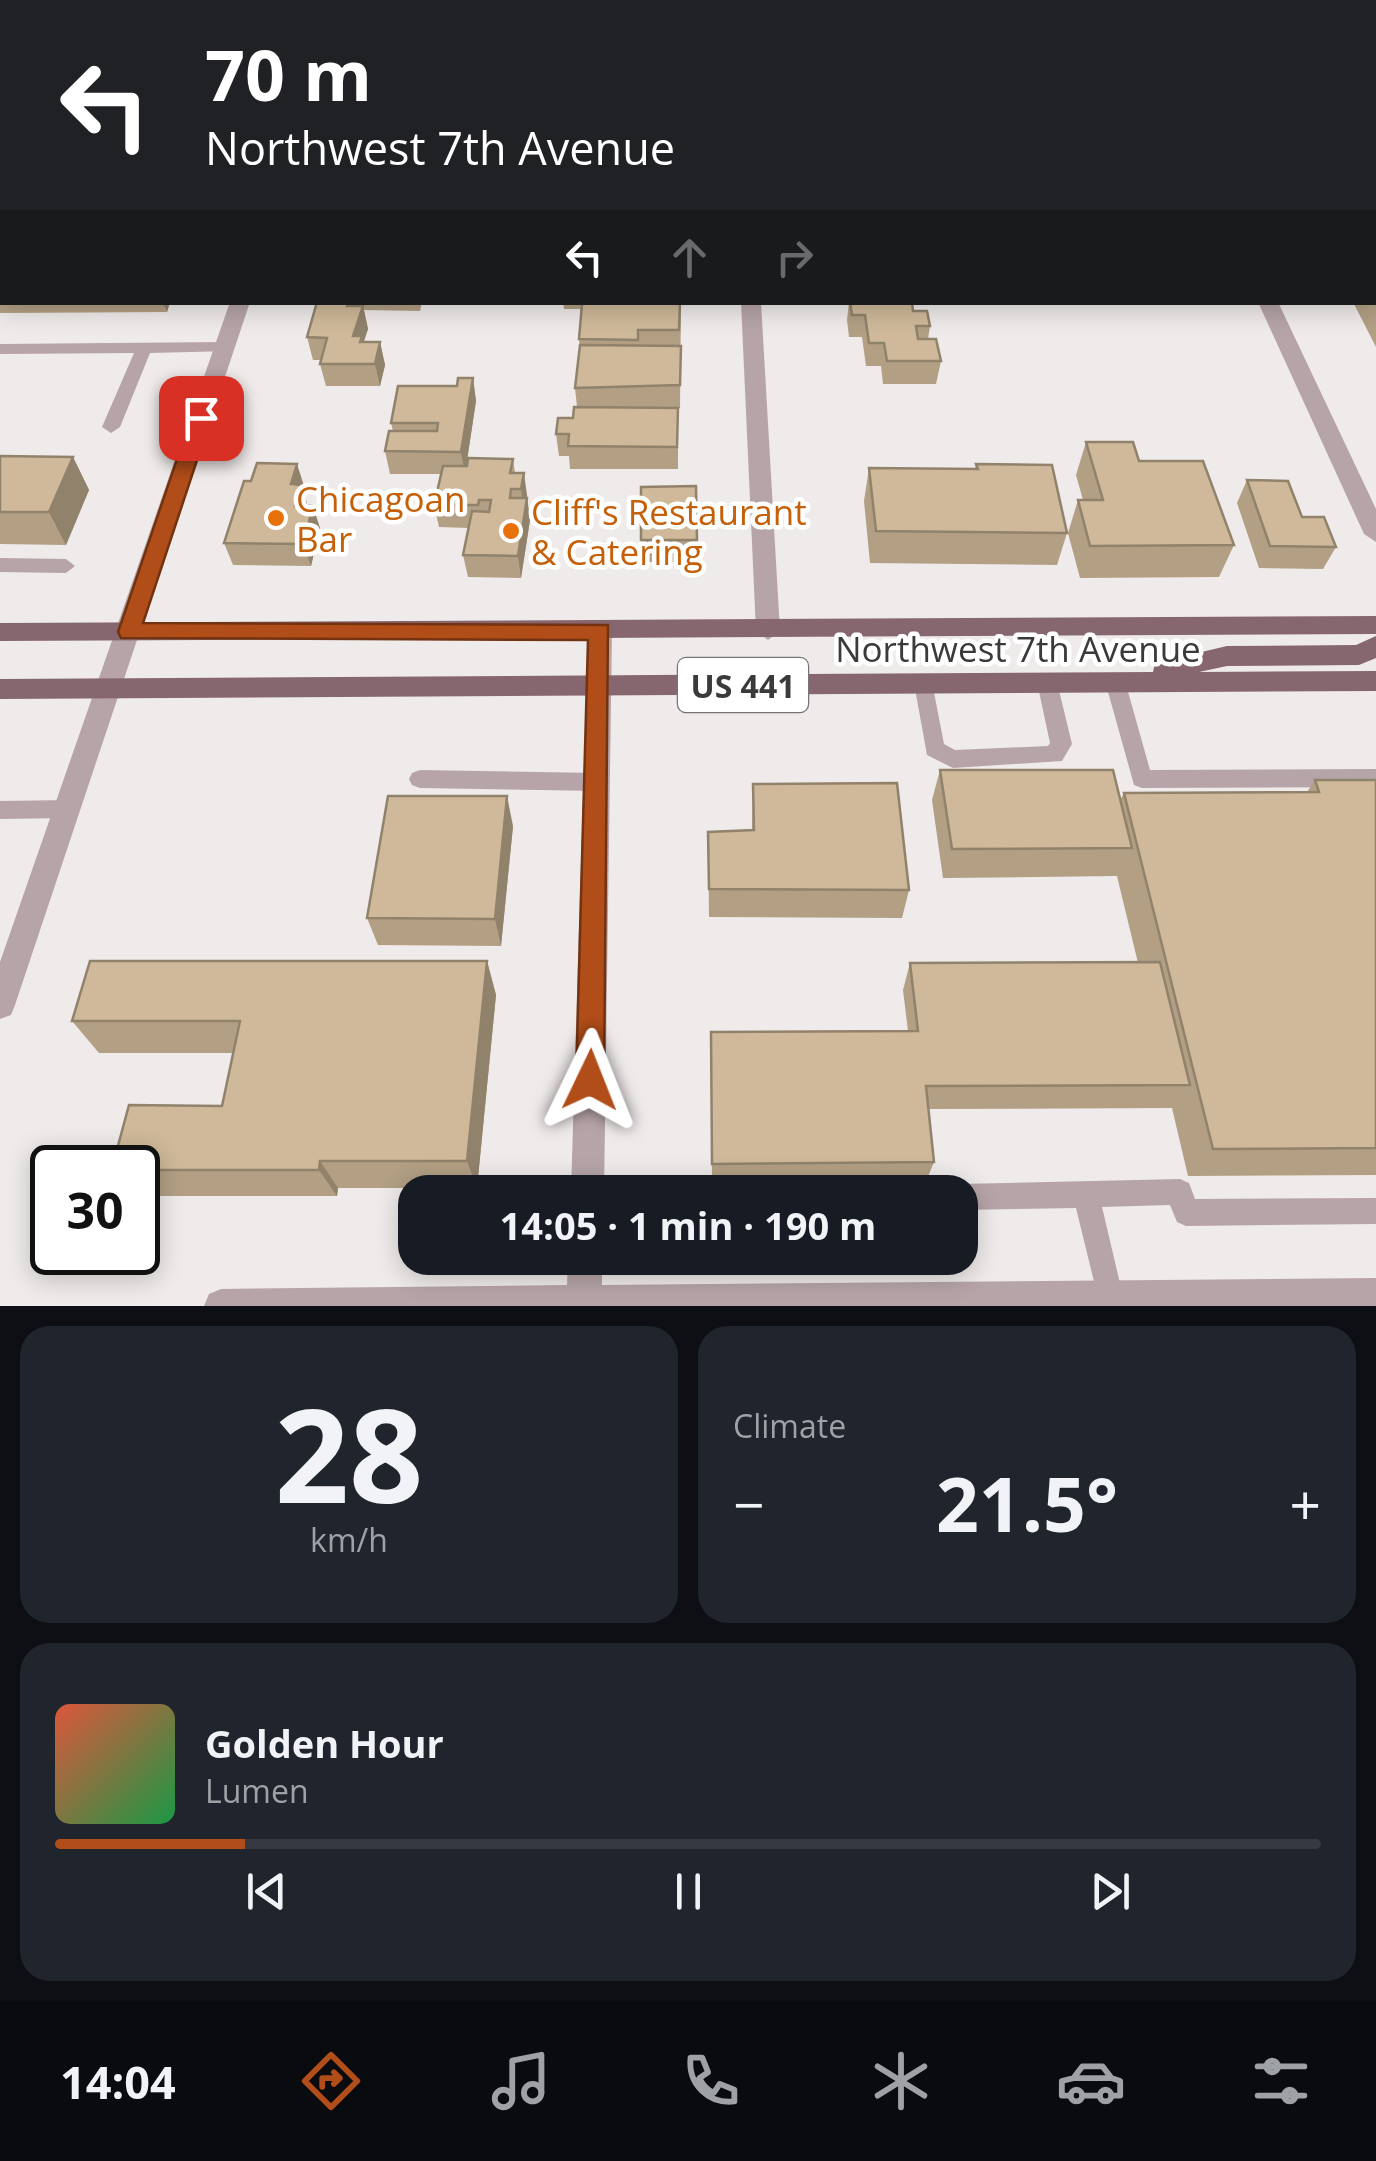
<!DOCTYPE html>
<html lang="en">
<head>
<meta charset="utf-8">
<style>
  body { margin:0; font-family:"Open Sans",sans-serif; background:#20242c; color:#f1f3f6; height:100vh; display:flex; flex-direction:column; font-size:38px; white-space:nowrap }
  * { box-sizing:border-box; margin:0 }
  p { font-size:32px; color:#9ea1a6 }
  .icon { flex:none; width:55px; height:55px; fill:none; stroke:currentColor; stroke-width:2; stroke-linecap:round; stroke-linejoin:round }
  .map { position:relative; height:1306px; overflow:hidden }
  .drawer { display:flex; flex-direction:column; gap:20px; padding:20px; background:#0d0f14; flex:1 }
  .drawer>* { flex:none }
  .banner { position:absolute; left:0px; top:0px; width:1378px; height:305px; box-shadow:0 5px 25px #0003; background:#202124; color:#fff; overflow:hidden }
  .speed { position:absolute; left:30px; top:1145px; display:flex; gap:20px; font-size:50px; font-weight:700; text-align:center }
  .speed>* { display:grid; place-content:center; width:130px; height:130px; border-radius:50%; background:#171b24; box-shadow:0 5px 25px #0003; line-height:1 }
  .speed .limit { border:5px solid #111; border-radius:15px; background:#fff; color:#111 }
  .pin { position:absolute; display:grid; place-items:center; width:85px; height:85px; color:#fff; margin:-42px; border-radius:20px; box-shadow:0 5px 15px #0006 }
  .me { position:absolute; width:110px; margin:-55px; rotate:2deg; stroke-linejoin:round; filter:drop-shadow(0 0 8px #0008) }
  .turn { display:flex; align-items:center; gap:35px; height:210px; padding:0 40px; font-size:45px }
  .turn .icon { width:130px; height:130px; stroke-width:2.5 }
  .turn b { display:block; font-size:70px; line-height:85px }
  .lanes { display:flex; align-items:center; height:95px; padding:0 40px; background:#0003; justify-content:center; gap:50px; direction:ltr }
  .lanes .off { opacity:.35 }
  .big { font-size:75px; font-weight:700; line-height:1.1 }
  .drawer .card { flex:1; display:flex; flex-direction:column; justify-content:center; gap:15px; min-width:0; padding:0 35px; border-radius:30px; background:#20242c }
  .drawer .dial { align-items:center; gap:0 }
  .dial b { font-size:130px; line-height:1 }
  .song { display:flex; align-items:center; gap:30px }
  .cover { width:120px; height:120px; border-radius:15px; background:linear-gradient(135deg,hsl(10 70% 55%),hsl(140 70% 35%)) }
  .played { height:10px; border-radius:5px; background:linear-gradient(90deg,#b14d19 15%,#363941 15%) }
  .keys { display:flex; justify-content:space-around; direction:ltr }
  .heat { display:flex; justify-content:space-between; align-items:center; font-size:55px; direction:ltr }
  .drawer .tiles { flex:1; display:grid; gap:20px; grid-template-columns:1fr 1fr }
  .card:last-child { grid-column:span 2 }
  .trip { position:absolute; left:398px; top:1175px; width:580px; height:100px; border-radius:30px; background:#171b24; box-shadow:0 5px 25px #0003; font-weight:700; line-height:100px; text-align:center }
  .dock { display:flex; height:160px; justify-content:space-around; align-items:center; background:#090b0e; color:#9ea1a6 }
  .dock .icon { width:70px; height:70px }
  .dock .selected { color:#b14d19 }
  .dock b { font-size:45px; color:#f1f3f6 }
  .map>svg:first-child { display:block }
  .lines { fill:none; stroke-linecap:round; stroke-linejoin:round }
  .lane { fill:#b6a4a8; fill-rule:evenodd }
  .street { fill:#b6a4a8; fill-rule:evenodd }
  .primary { fill:#87676f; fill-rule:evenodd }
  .wall { fill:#b29f84 }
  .shaded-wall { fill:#91826c }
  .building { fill:#cfb99a; stroke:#91826c; stroke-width:2.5 }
  .route { fill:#b14d19; stroke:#733210; stroke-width:2.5 }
  .food-dot { fill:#e8710a; stroke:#fff; stroke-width:4 }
  .labels { text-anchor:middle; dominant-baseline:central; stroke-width:9; stroke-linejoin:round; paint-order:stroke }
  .shield { fill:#fff; stroke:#767474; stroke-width:2.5 }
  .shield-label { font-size:32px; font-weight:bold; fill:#3b3939 }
  .food-label { font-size:35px; fill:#c56008; stroke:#fff; text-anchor:start }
  .street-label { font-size:35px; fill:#3b3939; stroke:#fff }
</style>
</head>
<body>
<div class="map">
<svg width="1376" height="1306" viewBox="0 0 1376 1306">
  <rect width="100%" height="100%" fill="#efebea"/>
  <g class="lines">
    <path class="lane" d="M 1375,58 L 1376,58 L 1376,66 L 1375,66 Z
      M 0,154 L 2,154 L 2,162 L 0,162 Z
      M 0,204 L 2,204 L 2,212 L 0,212 Z
      M 225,342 L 231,343 L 231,351 L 150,353 L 120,427 L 111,433 L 102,427 L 134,353 L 0,354 L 0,344 Z
      M 0,558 L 66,559 L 75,566 L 66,573 L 0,572 Z
      M 1115,673 L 1122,675 L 1125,681 L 1150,770 L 1376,769 L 1376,787 L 1142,788 L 1134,785 L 1105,681 L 1108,675 Z
      M 1047,674 L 1054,676 L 1057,682 L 1072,744 L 1062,761 L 953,768 L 927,755 L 914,683 L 917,677 L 931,677 L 944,744 L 955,750 L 1048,746 L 1050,743 L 1037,682 L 1040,676 Z
      M 420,770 L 598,773 L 606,776 L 609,782 L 606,788 L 598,791 L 420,788 L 412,785 L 409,779 L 412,773 Z
      M 69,800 L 77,802 L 80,809 L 77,816 L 69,818 L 0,819 L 0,801 Z
      M 1180,1179 L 1189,1183 L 1195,1199 L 1376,1198 L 1376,1224 L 1186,1226 L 1177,1222 L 1170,1205 L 1102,1207 L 1123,1296 L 1119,1306 L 1100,1306 L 1076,1208 L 960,1210 L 960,1192 L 949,1192 L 951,1188 L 960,1184 Z"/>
    <path class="street" d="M 726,0 L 742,0 L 742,2 L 727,2 Z
      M 1119,0 L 1135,0 L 1136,2 L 1121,2 Z
      M 1375,17 L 1376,17 L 1376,27 L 1375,27 Z
      M 230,302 L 250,302 L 15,1005 L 11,1015 L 0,1019 L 0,962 Z
      M 741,302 L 761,302 L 780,631 L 768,640 L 756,631 Z
      M 1258,302 L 1278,302 L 1376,509 L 1376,542 L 1364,534 Z
      M 600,622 L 612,631 L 604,1192 L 571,1192 L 588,631 Z
      M 568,1258 L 602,1258 L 602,1285 L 1376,1278 L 1376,1306 L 204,1306 L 209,1294 L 221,1289 L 567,1285 Z"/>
    <path class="primary" d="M 1376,616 L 1376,634 L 0,641 L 0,623 Z
      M 1376,636 L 1376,658 L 1359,665 L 1227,666 L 1199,672 L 1376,671 L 1376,691 L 0,699 L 0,679 L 1153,672 L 1155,663 L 1227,646 L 1356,645 Z"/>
  </g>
  <path class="wall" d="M 11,0 L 55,0 L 45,2 L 12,2 Z
    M 239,0 L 273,0 L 272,2 L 240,2 Z
    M 396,0 L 484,0 L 396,1 Z
    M 565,0 L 636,0 L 635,2 L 565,2 Z
    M 990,0 L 1072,0 L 1072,2 L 991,2 Z
    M 0,21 L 2,21 L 2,114 L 0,114 Z
    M 1375,119 L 1376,119 L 1376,347 L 1353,302 L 1375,302 Z
    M 0,237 L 2,237 L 2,302 L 170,302 L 167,312 L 0,313 Z
    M 317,302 L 422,302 L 420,311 L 364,310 L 368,329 L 364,342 L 380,342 L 385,365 L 380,386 L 326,386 L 320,364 L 321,360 L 313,360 L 307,337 Z
    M 563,302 L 681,302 L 680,408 L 676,408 L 678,408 L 678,469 L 570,469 L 569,456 L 559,456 L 556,434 L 573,418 L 577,407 L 575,388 L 580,351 L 579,339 L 581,309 L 564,309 Z
    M 849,302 L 912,302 L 913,311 L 930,326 L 928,339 L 941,361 L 936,384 L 883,384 L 881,366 L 866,366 L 862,337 L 849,337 L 847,320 Z
    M 473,378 L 476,401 L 466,466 L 513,459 L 515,473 L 527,495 L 530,520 L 521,578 L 468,577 L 463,555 L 469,528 L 439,527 L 434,505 L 441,474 L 390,474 L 385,451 L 393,431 L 391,423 Z
    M 1086,442 L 1139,461 L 1234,545 L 1219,577 L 1080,578 L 1068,533 L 1078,500 L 1083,500 L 1076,475 Z
    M 0,456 L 73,457 L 89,490 L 66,545 L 0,544 Z
    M 976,464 L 1067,533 L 1057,565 L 870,563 L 864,501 L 869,468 L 975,469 Z
    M 1247,480 L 1302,517 L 1336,547 L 1323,569 L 1259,568 L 1237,503 Z
    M 304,486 L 303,490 L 307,506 L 320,528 L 311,566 L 233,565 L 224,543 Z
    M 696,486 L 697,562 L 641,562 L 641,540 Z
    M 940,770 L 1120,800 L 1124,793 L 1307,792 L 1315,780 L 1376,780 L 1376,1175 L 1188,1176 L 1172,1108 L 928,1109 L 934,1162 L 925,1184 L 712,1185 L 711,1032 L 908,1031 L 903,990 L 910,963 L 1138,963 L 1117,876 L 943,878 L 932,800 Z
    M 753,784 L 909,890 L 902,918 L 709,917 L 708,832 L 752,830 Z
    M 513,826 L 501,946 L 378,945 L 367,918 Z
    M 487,961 L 496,995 L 477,1188 L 338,1188 L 337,1196 L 139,1196 L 138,1195 L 138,1168 L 222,1106 L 233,1053 L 99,1053 L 72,1021 Z"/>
  <path class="shaded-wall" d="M 163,302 L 170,302 L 167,312 Z
    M 363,306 L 368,329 L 363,343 L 367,358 L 365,365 L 361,349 L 353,336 Z
    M 380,342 L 385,365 L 380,386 L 375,364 Z
    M 473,378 L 476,401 L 465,474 L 461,452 Z
    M 73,457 L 89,490 L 66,545 L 49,512 Z
    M 297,464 L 304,486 L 303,490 L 308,507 L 295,506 L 291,484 Z
    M 524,473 L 527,495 L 524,512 L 521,489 Z
    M 527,498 L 530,520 L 521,578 L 518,556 Z
    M 313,506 L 320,528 L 311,566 L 303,544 Z
    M 507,796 L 513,826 L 501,946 L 495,919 Z
    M 487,961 L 496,995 L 477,1188 L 467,1161 Z
    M 320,1161 L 338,1188 L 337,1196 L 319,1170 Z"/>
  <path class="building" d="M 0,21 L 2,21 L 2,62 L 0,62 Z
    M 1375,173 L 1376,173 L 1376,268 L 1375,266 Z
    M 0,237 L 2,237 L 2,280 L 0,280 Z
    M 317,302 L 348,302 L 347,306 L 363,306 L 353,336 L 362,336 L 360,342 L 380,342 L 375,364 L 320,364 L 327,338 L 307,337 Z
    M 615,302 L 680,302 L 679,330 L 638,330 L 638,340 L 579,339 L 582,304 Z
    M 850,302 L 912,302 L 913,311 L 927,311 L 930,326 L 916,326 L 918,339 L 936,339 L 941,361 L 887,361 L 884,343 L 869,343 L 865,315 L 852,315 Z
    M 580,345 L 681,346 L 680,385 L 575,388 Z
    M 458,378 L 473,378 L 461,452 L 385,451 L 389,431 L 437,431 L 438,423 L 391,423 L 398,386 L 457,386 Z
    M 574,407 L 678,408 L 677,447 L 568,446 L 569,434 L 556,434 L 558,418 L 573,418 Z
    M 1086,442 L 1133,442 L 1139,461 L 1203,461 L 1234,545 L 1090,546 L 1078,500 L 1103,500 Z
    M 0,456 L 73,457 L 49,512 L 0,512 Z
    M 468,458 L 513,459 L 510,473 L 524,473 L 521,489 L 511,489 L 510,498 L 527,498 L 518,556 L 463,555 L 472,511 L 489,512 L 491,500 L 479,500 L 478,505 L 434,505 L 443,466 L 467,466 Z
    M 257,463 L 297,464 L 291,484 L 301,485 L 295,506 L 313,506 L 303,544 L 224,543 L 244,481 L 251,481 Z
    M 976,464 L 1052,465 L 1067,533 L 876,531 L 869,468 L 978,469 Z
    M 1247,480 L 1288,481 L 1302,517 L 1324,517 L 1336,547 L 1270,546 Z
    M 696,486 L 697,540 L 641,540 L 641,487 Z
    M 940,770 L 1113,770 L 1132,848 L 952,849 Z
    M 1315,780 L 1376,780 L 1376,1148 L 1213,1149 L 1124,793 L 1319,792 Z
    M 897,783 L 909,890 L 709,889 L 708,832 L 754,830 L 753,784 Z
    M 388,796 L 507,796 L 495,919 L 367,918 Z
    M 90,961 L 487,961 L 467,1161 L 320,1161 L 319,1170 L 138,1170 L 138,1168 L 112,1168 L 129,1105 L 222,1106 L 240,1021 L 72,1021 Z
    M 1160,962 L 1190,1085 L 926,1086 L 934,1162 L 712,1164 L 711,1032 L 918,1031 L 910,963 Z"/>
  <path class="route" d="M 201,412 L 211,418 L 143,623 L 608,625 L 604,1080 L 600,1090 L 590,1095 L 580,1090 L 576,1080 L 588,640 L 121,638 L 118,632 L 191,418 Z"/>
  <g class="food-dot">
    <circle cx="276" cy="518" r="10"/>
    <circle cx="511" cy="531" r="10"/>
  </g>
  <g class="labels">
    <rect class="shield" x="678" y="658" width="130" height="54" rx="8"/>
    <g class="shield-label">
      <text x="743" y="685">US 441</text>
    </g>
    <g class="food-label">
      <text x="296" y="498">Chicagoan<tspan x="296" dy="40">Bar</tspan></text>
      <text x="531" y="511">Cliff's Restaurant<tspan x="531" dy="40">&amp; Catering</tspan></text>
    </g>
    <g class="street-label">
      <text x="1018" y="648">Northwest 7th Avenue</text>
    </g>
  </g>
</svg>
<div class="speed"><div class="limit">30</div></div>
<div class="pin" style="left:201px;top:418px;background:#d93025"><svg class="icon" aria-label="arrive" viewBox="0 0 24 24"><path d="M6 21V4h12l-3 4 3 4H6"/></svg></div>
<svg class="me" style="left:590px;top:1080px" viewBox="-20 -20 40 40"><path d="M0-17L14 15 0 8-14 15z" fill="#b14d19" stroke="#fff" stroke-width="4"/></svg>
<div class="trip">14:05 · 1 min · 190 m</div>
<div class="banner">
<div class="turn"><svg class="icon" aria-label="left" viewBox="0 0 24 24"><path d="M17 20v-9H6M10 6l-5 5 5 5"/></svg><div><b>70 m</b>Northwest 7th Avenue</div></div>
<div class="lanes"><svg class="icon" aria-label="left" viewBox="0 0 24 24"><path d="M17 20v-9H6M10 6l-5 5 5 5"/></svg><svg class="icon off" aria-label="ahead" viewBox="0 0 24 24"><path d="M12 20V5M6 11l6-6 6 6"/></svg><svg class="icon off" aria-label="right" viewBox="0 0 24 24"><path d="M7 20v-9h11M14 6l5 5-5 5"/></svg></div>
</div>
</div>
<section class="drawer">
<div class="tiles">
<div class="card dial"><b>28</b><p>km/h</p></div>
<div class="card"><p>Climate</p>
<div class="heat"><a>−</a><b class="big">21.5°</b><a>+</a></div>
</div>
<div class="card">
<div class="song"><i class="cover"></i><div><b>Golden Hour</b><p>Lumen</p></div></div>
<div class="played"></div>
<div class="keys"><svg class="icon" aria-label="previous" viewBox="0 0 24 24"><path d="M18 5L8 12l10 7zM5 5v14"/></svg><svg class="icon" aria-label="pause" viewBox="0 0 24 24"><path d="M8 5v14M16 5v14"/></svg><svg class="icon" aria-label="next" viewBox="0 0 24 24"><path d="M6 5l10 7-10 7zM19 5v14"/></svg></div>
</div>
</div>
</section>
<nav class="dock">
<b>14:04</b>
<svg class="icon selected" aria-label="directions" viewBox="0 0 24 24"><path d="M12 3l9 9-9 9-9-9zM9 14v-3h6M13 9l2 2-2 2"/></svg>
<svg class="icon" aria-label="music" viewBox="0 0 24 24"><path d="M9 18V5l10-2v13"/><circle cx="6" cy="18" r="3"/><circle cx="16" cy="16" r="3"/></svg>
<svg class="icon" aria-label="phone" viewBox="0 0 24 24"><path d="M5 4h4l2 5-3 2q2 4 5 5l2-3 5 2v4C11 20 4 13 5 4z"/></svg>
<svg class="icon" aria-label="climate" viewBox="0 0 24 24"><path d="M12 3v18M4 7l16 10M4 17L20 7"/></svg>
<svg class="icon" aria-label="car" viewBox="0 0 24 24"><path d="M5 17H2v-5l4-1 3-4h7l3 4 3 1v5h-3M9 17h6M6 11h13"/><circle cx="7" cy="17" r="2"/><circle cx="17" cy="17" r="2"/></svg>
<svg class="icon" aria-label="filters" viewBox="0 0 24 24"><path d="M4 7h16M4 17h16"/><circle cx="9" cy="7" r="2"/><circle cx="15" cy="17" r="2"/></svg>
</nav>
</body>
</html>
